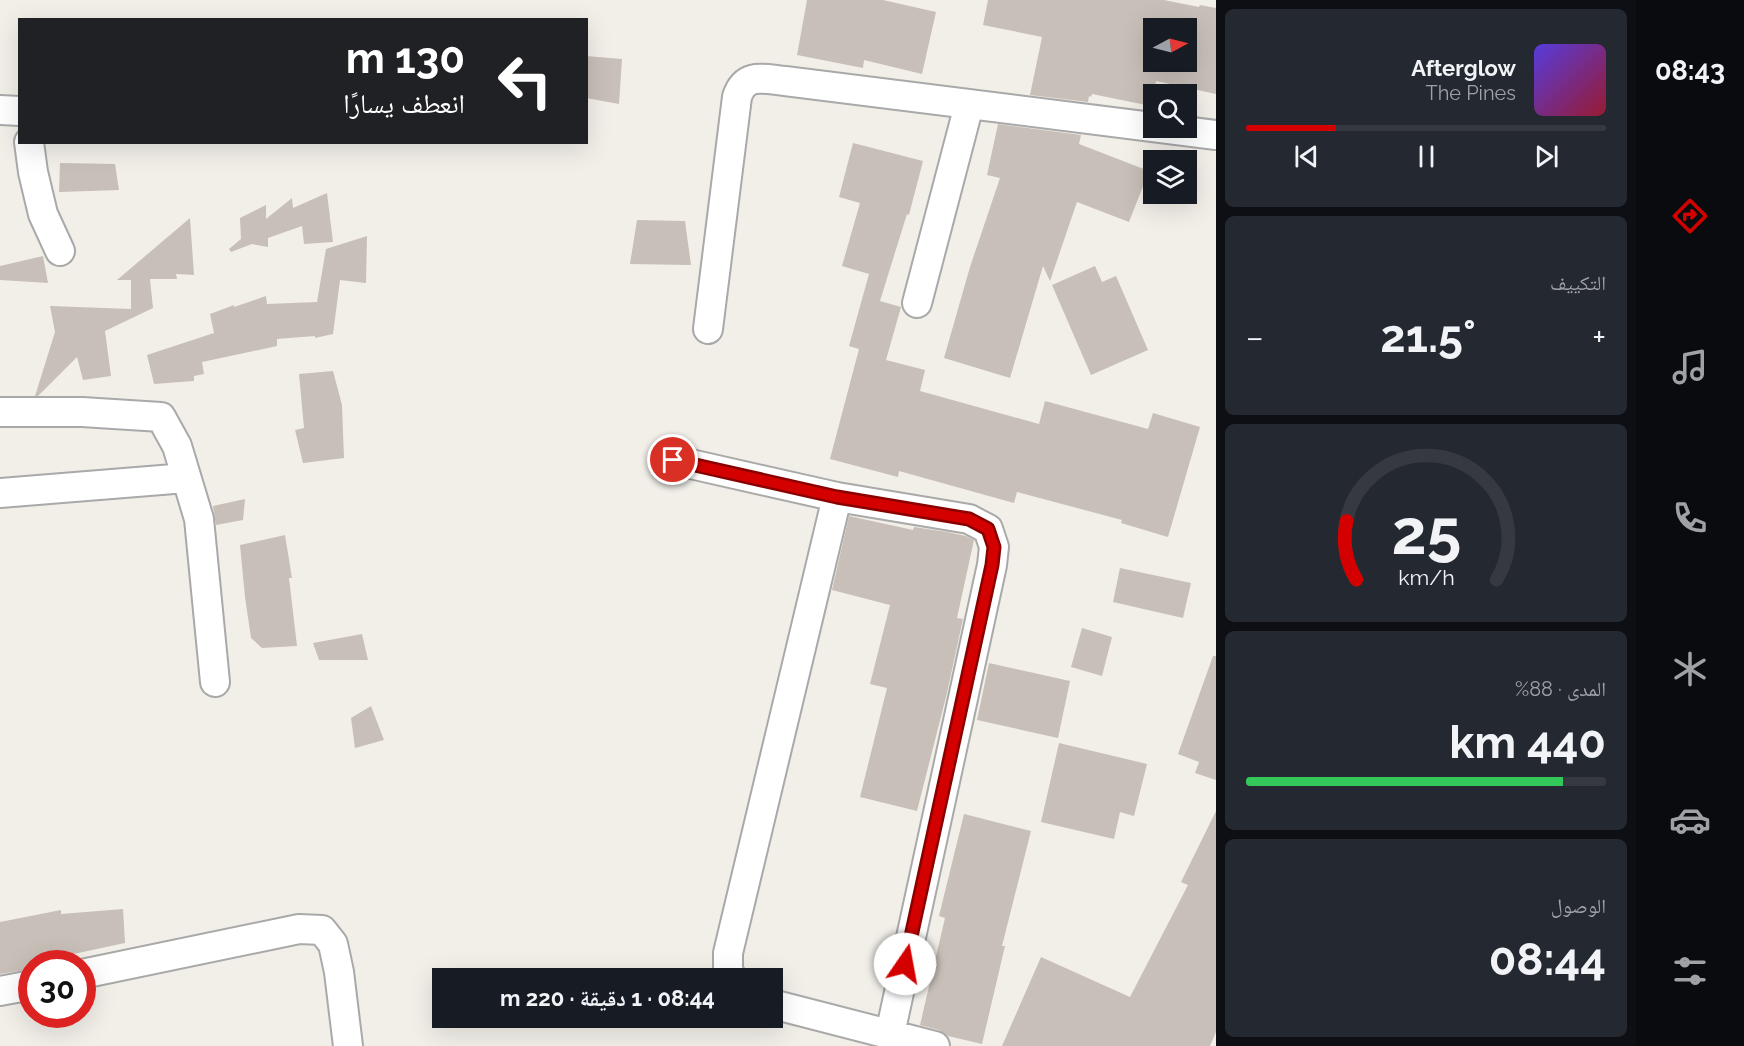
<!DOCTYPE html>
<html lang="ar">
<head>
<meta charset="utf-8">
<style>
  body { margin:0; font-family:Raleway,"Noto Naskh Arabic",sans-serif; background:#242831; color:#f1f3f6; direction:rtl; height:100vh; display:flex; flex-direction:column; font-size:22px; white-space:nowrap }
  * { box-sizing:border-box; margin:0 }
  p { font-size:20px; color:#9ea1a6 }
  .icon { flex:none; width:33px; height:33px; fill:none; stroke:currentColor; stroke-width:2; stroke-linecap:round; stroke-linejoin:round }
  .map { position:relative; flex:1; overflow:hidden; direction:ltr }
  .sheet { display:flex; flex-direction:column; gap:9px; padding:9px; background:#0d0f14; width:420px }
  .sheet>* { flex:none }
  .top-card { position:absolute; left:18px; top:18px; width:570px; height:126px; border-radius:0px; box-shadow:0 6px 24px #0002; direction:rtl; background:#202124; color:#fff; overflow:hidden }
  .needle { width:39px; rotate:83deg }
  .fabs { position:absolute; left:1143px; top:18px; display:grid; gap:12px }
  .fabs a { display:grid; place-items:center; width:54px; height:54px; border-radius:0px; background:#171b24; box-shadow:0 6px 24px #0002; font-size:30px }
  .speed { position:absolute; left:18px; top:950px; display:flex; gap:12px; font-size:30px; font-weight:700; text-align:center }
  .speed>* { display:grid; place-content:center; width:78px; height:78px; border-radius:50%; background:#171b24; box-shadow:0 6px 24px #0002; line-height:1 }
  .speed .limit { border:9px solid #d22; background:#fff; color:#111 }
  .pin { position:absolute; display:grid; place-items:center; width:51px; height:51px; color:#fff; margin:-26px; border:3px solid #fff; border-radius:50%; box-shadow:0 2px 6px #0007 }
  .me { position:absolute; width:66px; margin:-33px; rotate:12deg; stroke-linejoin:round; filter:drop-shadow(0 0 4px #0008) }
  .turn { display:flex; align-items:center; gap:21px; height:126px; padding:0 24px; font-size:27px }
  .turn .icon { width:78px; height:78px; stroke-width:2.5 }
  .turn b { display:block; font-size:42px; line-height:51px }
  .big { font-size:45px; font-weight:700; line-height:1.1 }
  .sheet .tile { flex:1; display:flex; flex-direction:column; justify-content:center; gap:9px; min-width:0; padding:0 21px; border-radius:9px; background:#242831 }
  .sheet .dial { align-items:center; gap:0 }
  .dial svg { height:156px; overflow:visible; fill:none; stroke:#363941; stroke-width:7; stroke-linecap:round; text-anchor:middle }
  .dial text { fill:#f1f3f6; stroke:none }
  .song { display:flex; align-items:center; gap:18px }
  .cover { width:72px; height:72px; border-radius:9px; background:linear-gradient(135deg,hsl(250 70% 55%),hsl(350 70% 35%)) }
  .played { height:6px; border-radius:3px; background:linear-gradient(90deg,#d40000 25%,#363941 25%) }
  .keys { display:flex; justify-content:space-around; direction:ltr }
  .heat { display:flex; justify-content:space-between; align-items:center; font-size:33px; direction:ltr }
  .charge { height:9px; border-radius:4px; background:linear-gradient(90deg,#34c759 88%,#363941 0) }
  .trip { position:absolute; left:432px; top:968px; width:351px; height:60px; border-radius:0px; background:#171b24; box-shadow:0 6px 24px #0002; font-weight:700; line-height:60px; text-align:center; direction:rtl }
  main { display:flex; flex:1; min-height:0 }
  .tab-bar { display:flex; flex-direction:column; width:108px; justify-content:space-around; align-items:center; background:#090b0e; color:#9ea1a6 }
  .tab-bar .icon { width:42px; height:42px }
  .tab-bar .selected { color:#d40000 }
  .tab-bar b { font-size:27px; color:#f1f3f6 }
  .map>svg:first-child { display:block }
  .building { fill:#c7bfb8; fill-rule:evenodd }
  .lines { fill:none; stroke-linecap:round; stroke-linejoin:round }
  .minor-casing { stroke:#a9a9a9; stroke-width:32 }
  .minor { stroke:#fff; stroke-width:28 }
  .route-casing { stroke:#8a0000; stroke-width:15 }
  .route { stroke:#d40000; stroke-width:10 }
</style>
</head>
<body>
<main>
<nav class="tab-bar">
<b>08:43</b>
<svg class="icon selected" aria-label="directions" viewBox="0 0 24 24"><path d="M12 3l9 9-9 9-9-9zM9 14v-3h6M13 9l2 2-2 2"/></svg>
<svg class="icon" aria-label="music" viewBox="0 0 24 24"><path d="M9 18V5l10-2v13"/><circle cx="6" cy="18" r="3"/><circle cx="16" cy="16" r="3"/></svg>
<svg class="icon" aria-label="phone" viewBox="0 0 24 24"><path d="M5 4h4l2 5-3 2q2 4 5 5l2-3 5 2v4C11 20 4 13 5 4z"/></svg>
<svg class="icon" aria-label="climate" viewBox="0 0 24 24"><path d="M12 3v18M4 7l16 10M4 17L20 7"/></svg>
<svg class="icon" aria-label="car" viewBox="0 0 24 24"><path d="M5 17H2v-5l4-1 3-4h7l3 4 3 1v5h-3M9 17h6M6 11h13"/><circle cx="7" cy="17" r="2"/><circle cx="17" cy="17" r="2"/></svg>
<svg class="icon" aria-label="filters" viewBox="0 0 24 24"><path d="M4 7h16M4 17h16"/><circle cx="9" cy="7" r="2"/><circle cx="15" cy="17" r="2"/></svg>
</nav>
<section class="sheet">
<div class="tile">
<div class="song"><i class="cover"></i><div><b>Afterglow</b><p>The Pines</p></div></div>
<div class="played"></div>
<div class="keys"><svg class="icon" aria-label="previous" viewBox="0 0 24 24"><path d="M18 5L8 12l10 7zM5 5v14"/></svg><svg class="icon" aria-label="pause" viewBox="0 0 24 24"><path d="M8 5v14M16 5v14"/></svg><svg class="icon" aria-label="next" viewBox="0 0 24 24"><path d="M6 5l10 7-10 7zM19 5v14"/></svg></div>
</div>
<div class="tile"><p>التكييف</p>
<div class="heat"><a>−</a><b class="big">21.5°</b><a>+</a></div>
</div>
<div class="tile dial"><svg viewBox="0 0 100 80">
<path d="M14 69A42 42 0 1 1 86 69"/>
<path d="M14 69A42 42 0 0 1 9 39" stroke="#d40000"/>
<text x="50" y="56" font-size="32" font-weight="700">25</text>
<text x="50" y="72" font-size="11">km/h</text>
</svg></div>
<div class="tile"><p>المدى · 88%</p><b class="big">440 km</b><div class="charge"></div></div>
<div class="tile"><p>الوصول</p><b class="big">08:44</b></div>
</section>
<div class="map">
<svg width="1216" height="1046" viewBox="0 0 1216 1046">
  <rect width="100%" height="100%" fill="#f2efe9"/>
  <path class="building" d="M 807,0 L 883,0 L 936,12 L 922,74 L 864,60 L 863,68 L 797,55 Z
    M 988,0 L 1164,0 L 1199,7 L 1200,5 L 1216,8 L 1216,94 L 1156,81 L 1151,106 L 1092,94 L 1091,97 L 1089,96 L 1088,102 L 1030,95 L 1042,37 L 983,25 ZM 1154,28 L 1186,28 L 1186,62 L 1154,62 Z
    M 586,56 L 622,59 L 619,104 L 586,98 Z
    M 998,124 L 1081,135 L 1079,144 L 1149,171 L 1129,222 L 1077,202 L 1050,281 L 1043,266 L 1010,378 L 944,358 L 970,267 L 1000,178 L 987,175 Z
    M 853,143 L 923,161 L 909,215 L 907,214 L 880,301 L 901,307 L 886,360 L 925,370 L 920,391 L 1039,424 L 1045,401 L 1148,429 L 1153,413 L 1200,427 L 1168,537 L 1121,523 L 1122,520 L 1017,492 L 1014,503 L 899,471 L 898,477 L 830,459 L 859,349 L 849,346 L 869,274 L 842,266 L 860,203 L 839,197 Z
    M 60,163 L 115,164 L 119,190 L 59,192 Z
    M 327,193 L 333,242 L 304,244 L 302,226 L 268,238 L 268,247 L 252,244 L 231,252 L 229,249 L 241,239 L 240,218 L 266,205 L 266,219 L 292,198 L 293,208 Z
    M 190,218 L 194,275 L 176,274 L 177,279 L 150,279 L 153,308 L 105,331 L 111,376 L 83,380 L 77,357 L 38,396 L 35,396 L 55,332 L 50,306 L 131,309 L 131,280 L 117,280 Z
    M 637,220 L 685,221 L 691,265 L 630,264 Z
    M 367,236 L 366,283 L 340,280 L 333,334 L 315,338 L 315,336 L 277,339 L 277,346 L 202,362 L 204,374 L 194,376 L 194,381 L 154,384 L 147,355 L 214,333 L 210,314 L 234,305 L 234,307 L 266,296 L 267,304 L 317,302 L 326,249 Z
    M 43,256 L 48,283 L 0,280 L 0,266 Z
    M 1095,266 L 1102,282 L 1116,276 L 1148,350 L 1091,375 L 1052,285 Z
    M 333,371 L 342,405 L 344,458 L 303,463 L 295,430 L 304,428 L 299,374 Z
    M 245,499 L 243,520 L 216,525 L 213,506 Z
    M 849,516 L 913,530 L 914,527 L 947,532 L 966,536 L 974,540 L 957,618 L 963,619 L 947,693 L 917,811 L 860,797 L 887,688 L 870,684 L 890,605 L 832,590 Z
    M 285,535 L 292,578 L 289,578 L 297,646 L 262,648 L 251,638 L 245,597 L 240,545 Z
    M 1120,568 L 1191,583 L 1183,618 L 1113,602 Z
    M 1082,628 L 1112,637 L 1102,676 L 1071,667 Z
    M 362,634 L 368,660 L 319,660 L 313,643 Z
    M 1213,656 L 1216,656 L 1216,780 L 1195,773 L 1199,762 L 1178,754 Z
    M 989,663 L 1070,681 L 1058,738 L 977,720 Z
    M 371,706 L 384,740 L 355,748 L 351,718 Z
    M 1059,743 L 1147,764 L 1134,816 L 1120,812 L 1114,839 L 1041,822 Z
    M 1216,811 L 1216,1032 L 1210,1046 L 1002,1046 L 1041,957 L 1130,997 L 1188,885 L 1181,882 Z
    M 964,814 L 1031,831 L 1002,946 L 1005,946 L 982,1044 L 948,1036 L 939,1030 L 920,1025 L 945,918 L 939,916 Z
    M 123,909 L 125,943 L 64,956 L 65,963 L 32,963 L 32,969 L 0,974 L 0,922 L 61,910 L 61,914 Z"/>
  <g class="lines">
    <g class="minor-casing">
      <path id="minor" d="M 0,110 L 20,111
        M 29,142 L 33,172 L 43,214 L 60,251
        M 917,303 L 969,105
        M 708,329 L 737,97 C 745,72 764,79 785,81 L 1216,135
        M 0,412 L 82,412 L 161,417 L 177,446 L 199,519 L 215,682
        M 673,460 L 837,497 L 969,519 L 988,529 L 994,547 L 992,565 L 890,1034
        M 0,493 L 186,478
        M 82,974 L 299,929 L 322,930 L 333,944 L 339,972 L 348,1046
        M 732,978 L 728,970 L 728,953 L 837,497
        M 0,991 L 32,985
        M 772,1004 L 935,1046"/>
    </g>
    <use href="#minor" class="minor"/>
  </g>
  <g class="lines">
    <g class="route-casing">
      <path id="route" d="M 673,460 L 837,497 L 969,519 L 988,529 L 994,547 L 992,565 L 905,964"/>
    </g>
    <use href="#route" class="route"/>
  </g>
</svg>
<div class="fabs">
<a><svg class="needle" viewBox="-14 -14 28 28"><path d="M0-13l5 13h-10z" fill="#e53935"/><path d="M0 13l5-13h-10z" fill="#9ea1a6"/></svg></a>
<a><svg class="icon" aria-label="search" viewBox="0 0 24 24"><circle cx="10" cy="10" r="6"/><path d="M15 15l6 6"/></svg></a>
<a><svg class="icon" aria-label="layers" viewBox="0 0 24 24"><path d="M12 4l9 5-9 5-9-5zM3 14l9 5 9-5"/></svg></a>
</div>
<div class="speed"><div class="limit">30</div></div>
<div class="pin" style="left:673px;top:460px;background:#d93025"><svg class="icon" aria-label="arrive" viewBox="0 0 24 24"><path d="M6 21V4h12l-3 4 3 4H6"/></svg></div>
<svg class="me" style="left:905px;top:964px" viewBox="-20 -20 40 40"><circle r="19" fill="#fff"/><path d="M0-13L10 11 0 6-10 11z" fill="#d40000"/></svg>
<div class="trip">08:44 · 1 دقيقة · 220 m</div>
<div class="top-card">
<div class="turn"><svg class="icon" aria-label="left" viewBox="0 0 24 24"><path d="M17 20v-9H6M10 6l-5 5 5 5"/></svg><div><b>130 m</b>انعطف يسارًا</div></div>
</div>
</div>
</main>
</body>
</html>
